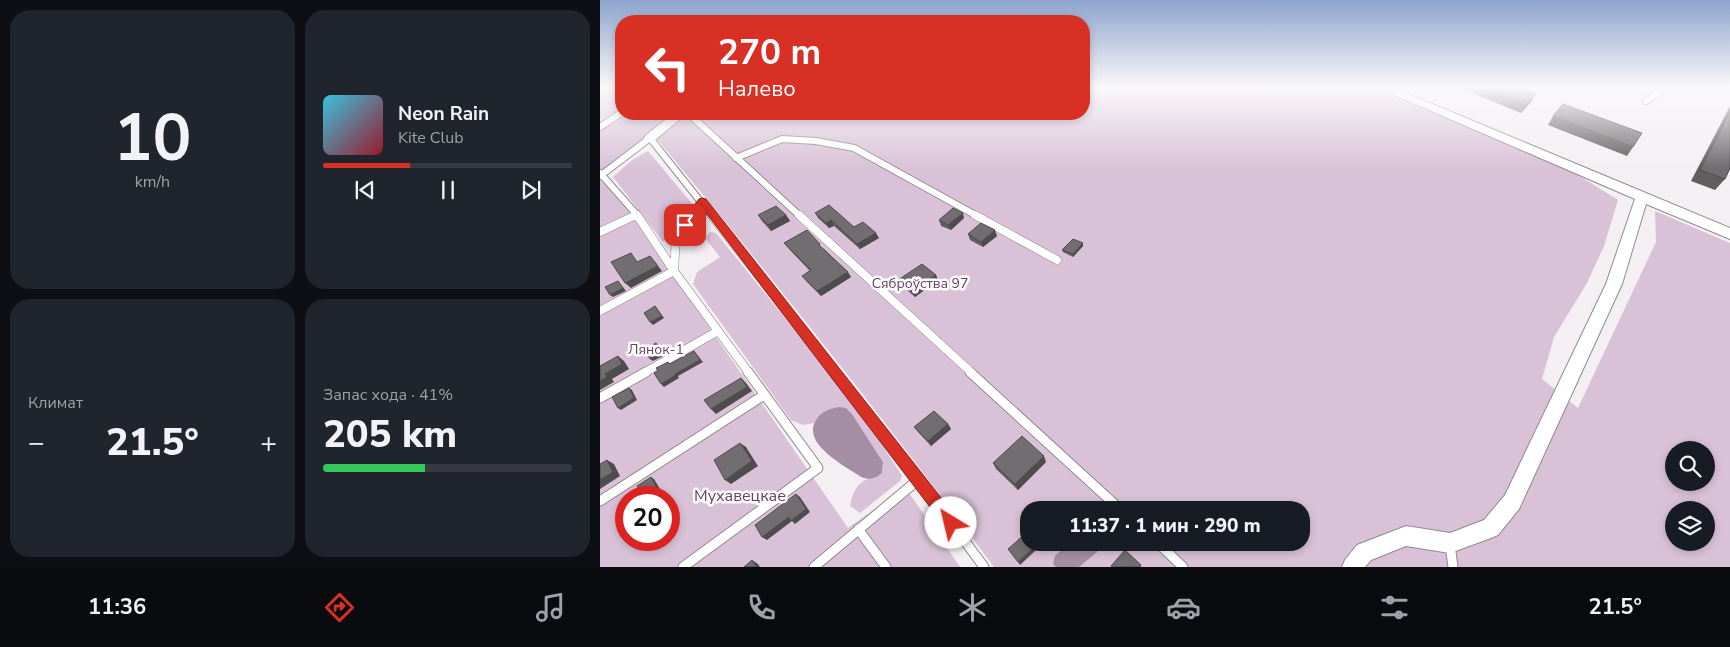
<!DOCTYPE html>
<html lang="ru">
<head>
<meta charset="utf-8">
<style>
  body { margin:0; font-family:"Nunito Sans",sans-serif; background:#20242c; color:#f1f3f6; height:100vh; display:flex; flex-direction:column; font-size:19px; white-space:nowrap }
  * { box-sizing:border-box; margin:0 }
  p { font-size:16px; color:#9ea1a6 }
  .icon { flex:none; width:28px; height:28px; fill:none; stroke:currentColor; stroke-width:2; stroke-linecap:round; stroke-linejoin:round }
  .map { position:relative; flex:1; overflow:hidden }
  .details { display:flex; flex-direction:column; gap:10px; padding:10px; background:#0d0f14; width:600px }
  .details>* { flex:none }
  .top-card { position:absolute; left:15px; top:15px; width:475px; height:105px; border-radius:20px; box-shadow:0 2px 8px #0003; background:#d93025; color:#fff; overflow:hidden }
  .buttons { position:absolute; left:1065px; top:441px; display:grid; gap:10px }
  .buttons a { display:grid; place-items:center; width:50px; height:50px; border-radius:50%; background:#171b24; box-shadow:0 2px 8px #0003; font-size:25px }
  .speed { position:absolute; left:15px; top:486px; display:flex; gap:10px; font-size:25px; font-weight:700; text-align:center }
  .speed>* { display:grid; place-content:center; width:65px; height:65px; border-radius:50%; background:#171b24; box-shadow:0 2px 8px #0003; line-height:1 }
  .speed .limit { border:8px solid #d22; background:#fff; color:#111 }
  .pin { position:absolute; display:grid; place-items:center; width:42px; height:42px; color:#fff; margin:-21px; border-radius:10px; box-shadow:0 2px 8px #0006 }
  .me { position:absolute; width:55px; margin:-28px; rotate:324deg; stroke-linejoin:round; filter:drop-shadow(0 0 4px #0008) }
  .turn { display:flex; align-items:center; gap:18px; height:105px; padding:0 20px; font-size:22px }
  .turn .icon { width:65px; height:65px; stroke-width:2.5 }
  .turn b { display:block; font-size:35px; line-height:42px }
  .big { font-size:38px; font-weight:800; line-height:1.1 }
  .details .card { flex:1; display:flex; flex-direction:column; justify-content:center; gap:8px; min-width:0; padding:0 18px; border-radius:20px; background:#20242c }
  .details .dial { align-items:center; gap:0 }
  .dial b { font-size:65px; line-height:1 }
  .song { display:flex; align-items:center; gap:15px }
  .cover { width:60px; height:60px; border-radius:8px; background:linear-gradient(135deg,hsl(190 70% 55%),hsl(350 70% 35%)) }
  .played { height:5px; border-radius:2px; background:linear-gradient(90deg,#d93025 35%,#363941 35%) }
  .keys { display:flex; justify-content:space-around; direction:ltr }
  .heat { display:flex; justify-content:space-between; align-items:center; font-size:28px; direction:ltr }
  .charge { height:8px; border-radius:4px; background:linear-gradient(90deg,#34c759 41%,#363941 0) }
  .details .tiles { flex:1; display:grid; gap:10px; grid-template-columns:repeat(2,1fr) }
  .trip { position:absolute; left:420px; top:501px; width:290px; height:50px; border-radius:20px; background:#171b24; box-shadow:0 2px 8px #0003; font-weight:800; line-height:50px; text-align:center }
  .dock { display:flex; height:80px; justify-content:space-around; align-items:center; background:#090b0e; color:#9ea1a6 }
  .dock .icon { width:35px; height:35px }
  .dock .current { color:#d93025 }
  .dock b { font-size:22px; color:#f1f3f6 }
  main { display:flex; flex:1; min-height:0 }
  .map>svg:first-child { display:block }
  .green { fill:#d9c2d7; fill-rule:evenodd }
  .water { fill:#a58da4 }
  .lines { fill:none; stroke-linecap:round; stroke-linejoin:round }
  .lane-far2-casing { stroke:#8f8b8e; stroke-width:8 }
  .lane-far1-casing { stroke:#8f8b8e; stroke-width:9 }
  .lane-casing { stroke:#8f8b8e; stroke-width:11 }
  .street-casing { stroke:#8f8b8e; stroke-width:2 }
  .lane-far2 { stroke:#fff; stroke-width:6 }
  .lane-far1 { stroke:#fff; stroke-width:8 }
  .lane { stroke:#fff; stroke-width:9 }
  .street { fill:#fff; fill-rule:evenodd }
  .wall { fill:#615e60 }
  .shaded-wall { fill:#4f4c4e }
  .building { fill:#716d70; stroke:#4f4c4e }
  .route { fill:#d93025; stroke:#8d1f18 }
  .labels { text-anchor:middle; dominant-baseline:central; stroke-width:5; stroke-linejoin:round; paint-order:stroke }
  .park-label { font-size:14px; fill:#654164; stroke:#fffeff }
  .near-park-label { font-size:16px; fill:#654164; stroke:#fffeff }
</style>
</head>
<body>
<main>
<section class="details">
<div class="tiles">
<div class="card dial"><b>10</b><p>km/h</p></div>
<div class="card">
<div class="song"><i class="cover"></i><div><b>Neon Rain</b><p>Kite Club</p></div></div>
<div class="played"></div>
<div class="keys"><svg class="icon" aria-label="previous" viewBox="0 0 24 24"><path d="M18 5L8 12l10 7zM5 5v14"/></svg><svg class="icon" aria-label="pause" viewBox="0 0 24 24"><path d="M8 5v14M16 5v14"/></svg><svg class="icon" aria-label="next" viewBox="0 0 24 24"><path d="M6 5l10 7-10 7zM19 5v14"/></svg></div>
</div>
<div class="card"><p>Климат</p>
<div class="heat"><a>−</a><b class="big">21.5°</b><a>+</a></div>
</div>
<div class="card"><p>Запас хода · 41%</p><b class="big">205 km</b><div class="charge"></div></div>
</div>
</section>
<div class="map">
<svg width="1130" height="567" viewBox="0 0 1130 567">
  <rect width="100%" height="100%" fill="#f4eff3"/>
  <path class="green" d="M 0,88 L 21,88 L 21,114 L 77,114 L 0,175 Z
    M 484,88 L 774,88 L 973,172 L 1018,200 L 1004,246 L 987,283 L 954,337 L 942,379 L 978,408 L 1056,242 L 1055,211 L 1130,243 L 1130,567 L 394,567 C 286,421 173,278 57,139 L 88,114 L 484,114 ZM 1074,450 L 1106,450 L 1106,482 L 1074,482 ZM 429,510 L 701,510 L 701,542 L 429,542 ZM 1074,510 L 1106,510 L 1106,542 L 1074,542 Z
    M 48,151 L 94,206 L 78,227 L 63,242 L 13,177 L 32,160 Z
    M 0,178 L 31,214 L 248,528 L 305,487 L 360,567 L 0,567 ZM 26,498 L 69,498 L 69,540 L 26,540 Z
    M 110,232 L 116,233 L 260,411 L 302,476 L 300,481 L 260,513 L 250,506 C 252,495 256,484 267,479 C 273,477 277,477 282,473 L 283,462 L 252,414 L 246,409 C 232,407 221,411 214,423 L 203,425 L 191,420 L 93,284 L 97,272 L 120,257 L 105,238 Z"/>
  <path class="water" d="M 239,407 L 246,408 L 252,414 L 283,462 L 282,473 C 275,479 269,480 261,477 C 245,466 201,444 216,420 C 221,411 230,409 239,407 Z
    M 469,543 L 497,543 L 497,552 L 479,567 L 456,567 L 453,564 L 455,556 Z"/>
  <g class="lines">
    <g class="lane-far2-casing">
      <path id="lane-far2" d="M 1046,101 L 1067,88
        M 89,114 L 200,216
        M 0,127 L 21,113
        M 136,158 L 182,139 L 216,141 L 254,148 L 377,216
        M 0,173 L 38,216
        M 0,176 L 50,138 L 112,216
        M 33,216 L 37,214
        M 92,216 L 102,202"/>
    </g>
    <g class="lane-far1-casing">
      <path id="lane-far1" d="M 37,215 L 74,271 L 149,373
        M 111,215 L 235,373
        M 199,215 L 372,373
        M 375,215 L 457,260
        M 0,232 L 36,215
        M 0,311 L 74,271 L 76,237 L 93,215
        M 44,373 L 118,331"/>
    </g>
    <g class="lane-casing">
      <path id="lane" d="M 234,372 L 319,479 L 384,567
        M 370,372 L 521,510
        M 0,398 L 46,372
        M 0,501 L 164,395
        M 258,529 L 286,567
        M 557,542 L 583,567
        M 850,544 L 853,567
        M 83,567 L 218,468 L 148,372
        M 214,567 L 319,479"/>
    </g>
    <g class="street-casing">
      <path id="street" d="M 778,88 L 794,88 L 1130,228 L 1130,239 L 1046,204 L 1022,284 L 919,509 L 898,535 L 891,538 L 850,553 L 806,546 L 771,560 L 765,567 L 742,567 L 745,560 L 757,545 L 806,526 L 850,533 L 884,520 L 905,495 L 1006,284 L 1035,199 Z
        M 73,114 L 86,114 L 54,141 L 46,141 L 44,138 L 46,135 Z"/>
    </g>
    <use href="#lane-far2" class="lane-far2"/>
    <use href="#lane-far1" class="lane-far1"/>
    <use href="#lane" class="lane"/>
    <use href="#street" class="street"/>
  </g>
  <path class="wall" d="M 860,88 L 924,88 L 932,101 L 921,113 Z
    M 1130,106 L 1130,168 L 1125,179 L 1115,190 L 1091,181 Z
    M 953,116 L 1033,147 L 1027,156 L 948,125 Z
    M 215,213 L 254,227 L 279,238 L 260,249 L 234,226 L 229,228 L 218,218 Z
    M 158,215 L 186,215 L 190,221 L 171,231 L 162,221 Z
    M 364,218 L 351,230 L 341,226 L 339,220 Z
    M 368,234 L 397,236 L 383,247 L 370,240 Z
    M 184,243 L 224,249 L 251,277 L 221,296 L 206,281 L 202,276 L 210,271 L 188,248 Z
    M 483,243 L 483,246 L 473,257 L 463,252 L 462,250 Z
    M 336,275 L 338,280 L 315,297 L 301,285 L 298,280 Z
    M 348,424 L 351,429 L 331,446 L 318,432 L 314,427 Z
    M 446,462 L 418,490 L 396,469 L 393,463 Z"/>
  <path class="shaded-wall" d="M 936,93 L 932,101 L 921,113 L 925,105 Z
    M 363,213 L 364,218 L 351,230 L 348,225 Z
    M 186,215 L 190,221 L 171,231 L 168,225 Z
    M 231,220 L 234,226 L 229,228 L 226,223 Z
    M 395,230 L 397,236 L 383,247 L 381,242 Z
    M 276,233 L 279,238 L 260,249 L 257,244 Z
    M 483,243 L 483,246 L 473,257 L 473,254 Z
    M 50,256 L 62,271 L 31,288 L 25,283 Z
    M 248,272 L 251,277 L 221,296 L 217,291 Z
    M 336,275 L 338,280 L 315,297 L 312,291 Z
    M 18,281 L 26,291 L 13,297 L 10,295 Z
    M 55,306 L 64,318 L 53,325 L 50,322 Z
    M 56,343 L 59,346 L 65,355 L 53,361 L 50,359 Z
    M 94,351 L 103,362 L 78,376 L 79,378 L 64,387 L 61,384 Z
    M 18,356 L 24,361 L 29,369 L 12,379 L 14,382 L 0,390 L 0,381 Z
    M 141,378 L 146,383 L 152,391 L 116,414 L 111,409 Z
    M 29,388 L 32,390 L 37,400 L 21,410 L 18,408 Z
    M 348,424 L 351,429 L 331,446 L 328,441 Z
    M 140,443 L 146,447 L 158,466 L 131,484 L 125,480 Z
    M 444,456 L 446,462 L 418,490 L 415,484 Z
    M 7,460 L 14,464 L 20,476 L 0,489 L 0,480 Z
    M 51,477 L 54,479 L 60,489 L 46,498 L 45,498 L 42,496 Z
    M 196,494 L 200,497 L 210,512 L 195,524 L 192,521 L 167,540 L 162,537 Z
    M 434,547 L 436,550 L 420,565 L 418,562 Z
    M 152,560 L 158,564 L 160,567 L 156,567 Z"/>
  <path class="building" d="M 884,88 L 924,88 L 936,93 L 925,105 Z
    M 963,104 L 1042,133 L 1033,147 L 953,116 Z
    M 1130,112 L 1130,168 L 1125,179 L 1100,170 Z
    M 229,205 L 254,227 L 263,222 L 276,233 L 257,244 L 231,220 L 226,223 L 215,213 Z
    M 176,206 L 186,215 L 168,225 L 158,215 Z
    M 353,208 L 363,213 L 348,225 L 339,220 Z
    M 381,223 L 395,230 L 381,242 L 368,234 Z
    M 207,230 L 220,244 L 219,245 L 248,272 L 217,291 L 202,276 L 211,270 L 184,243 Z
    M 473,239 L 483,243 L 473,254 L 462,250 Z
    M 31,253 L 37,262 L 50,256 L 58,266 L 25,283 L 11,262 Z
    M 322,264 L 336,275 L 312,291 L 298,280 Z
    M 18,281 L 23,288 L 10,295 L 5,287 Z
    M 55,306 L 62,316 L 50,322 L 44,313 Z
    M 56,343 L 62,352 L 50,359 L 44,350 Z
    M 94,351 L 100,360 L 75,374 L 76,375 L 61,384 L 54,373 L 58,371 L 56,368 L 68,362 L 70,364 Z
    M 18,356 L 22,364 L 5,374 L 7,377 L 0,381 L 0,366 Z
    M 141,378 L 147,387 L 111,409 L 104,400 Z
    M 29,388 L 34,398 L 18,408 L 12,397 Z
    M 334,411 L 348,424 L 328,441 L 314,427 Z
    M 422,436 L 444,456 L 415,484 L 393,463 Z
    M 140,443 L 152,461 L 125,480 L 114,460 Z
    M 7,460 L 13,472 L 0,480 L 0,464 Z
    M 51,477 L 56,486 L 42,496 L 37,486 Z
    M 196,494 L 206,509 L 191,521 L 189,517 L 162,537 L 155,525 Z
    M 424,535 L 429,541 L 429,542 L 430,542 L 434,547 L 418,562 L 408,549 Z
    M 525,550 L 541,565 L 540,567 L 512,567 L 511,566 Z
    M 152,560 L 156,567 L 144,567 Z"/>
  <linearGradient id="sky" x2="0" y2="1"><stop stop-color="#8da4cd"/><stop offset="0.52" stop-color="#faf8fa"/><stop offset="1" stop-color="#faf8fa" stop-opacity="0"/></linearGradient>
  <rect width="1130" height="168" fill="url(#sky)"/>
  <path class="route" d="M 102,198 L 106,199 L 357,518 L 359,523 L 357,528 L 351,531 L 346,528 L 103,209 L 88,228 L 81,228 L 79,225 L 81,222 L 99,199 Z"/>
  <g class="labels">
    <g class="park-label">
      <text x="320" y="283">Сяброўства 97</text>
      <text x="56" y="349">Лянок-1</text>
    </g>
    <g class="near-park-label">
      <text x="140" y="496">Мухавецкае</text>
    </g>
  </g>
</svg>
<div class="buttons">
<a><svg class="icon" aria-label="search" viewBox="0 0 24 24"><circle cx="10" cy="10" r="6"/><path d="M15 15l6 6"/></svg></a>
<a><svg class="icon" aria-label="layers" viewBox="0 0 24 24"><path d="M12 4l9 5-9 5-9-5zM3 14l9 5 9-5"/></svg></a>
</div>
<div class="speed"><div class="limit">20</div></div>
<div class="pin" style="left:85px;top:225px;background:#d93025"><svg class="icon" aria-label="arrive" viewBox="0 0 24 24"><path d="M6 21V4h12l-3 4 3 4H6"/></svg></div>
<svg class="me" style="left:351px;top:523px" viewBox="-20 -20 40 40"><circle r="19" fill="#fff"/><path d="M0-13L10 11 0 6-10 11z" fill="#d93025"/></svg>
<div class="trip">11:37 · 1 мин · 290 m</div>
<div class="top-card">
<div class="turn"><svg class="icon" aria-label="left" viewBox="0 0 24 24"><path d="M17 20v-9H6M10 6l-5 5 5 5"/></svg><div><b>270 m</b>Налево</div></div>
</div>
</div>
</main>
<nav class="dock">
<b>11:36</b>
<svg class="icon current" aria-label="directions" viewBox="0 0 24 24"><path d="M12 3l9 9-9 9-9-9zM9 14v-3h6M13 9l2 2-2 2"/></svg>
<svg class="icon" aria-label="music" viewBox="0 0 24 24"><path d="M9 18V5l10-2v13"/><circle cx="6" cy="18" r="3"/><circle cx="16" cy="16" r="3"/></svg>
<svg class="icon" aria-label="phone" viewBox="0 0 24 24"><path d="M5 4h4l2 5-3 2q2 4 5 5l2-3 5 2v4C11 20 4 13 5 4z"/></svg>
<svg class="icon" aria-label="climate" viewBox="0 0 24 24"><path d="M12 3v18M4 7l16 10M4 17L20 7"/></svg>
<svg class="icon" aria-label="car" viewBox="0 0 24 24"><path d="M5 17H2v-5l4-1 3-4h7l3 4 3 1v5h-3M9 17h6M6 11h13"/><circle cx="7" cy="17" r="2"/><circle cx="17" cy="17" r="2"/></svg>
<svg class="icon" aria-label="filters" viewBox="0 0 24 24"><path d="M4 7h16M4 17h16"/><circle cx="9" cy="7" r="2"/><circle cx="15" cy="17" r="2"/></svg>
<b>21.5°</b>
</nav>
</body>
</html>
